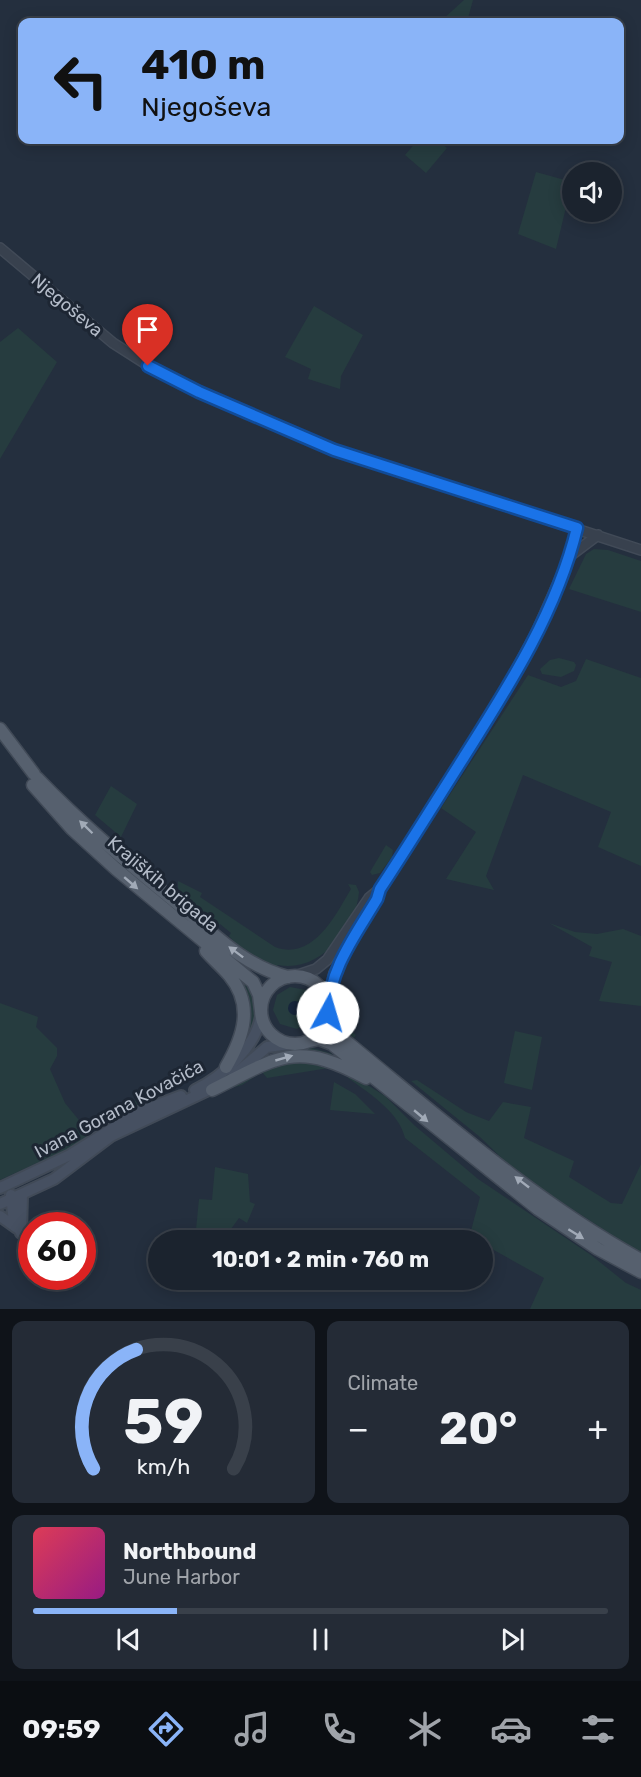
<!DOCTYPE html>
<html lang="en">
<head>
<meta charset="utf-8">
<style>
  body { margin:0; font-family:Rubik,sans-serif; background:#242b36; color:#f1f3f6; height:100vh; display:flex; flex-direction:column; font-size:22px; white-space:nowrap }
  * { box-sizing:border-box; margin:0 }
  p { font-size:20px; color:#a0a4aa }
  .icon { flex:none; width:33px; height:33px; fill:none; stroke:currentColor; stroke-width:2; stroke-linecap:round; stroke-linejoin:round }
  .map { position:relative; height:1309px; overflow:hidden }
  .drawer { display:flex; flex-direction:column; gap:12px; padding:12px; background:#0f1319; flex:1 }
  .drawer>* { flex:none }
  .top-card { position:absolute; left:18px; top:18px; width:606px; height:126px; border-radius:12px; box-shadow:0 3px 15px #0003,0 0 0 2px #39404a; background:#8ab4f8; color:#111; overflow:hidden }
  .fabs { position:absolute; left:562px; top:162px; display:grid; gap:12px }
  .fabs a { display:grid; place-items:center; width:60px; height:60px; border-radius:50%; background:#1b232e; box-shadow:0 3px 15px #0003,0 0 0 2px #39404a; font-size:30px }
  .speed { position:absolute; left:18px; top:1212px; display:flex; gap:12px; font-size:30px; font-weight:700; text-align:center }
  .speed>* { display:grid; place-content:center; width:78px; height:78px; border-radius:50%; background:#1b232e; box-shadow:0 3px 15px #0003,0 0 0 2px #39404a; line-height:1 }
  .speed .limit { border:9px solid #d22; background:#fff; color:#111 }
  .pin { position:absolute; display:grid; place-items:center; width:51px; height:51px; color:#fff; margin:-62px -26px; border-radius:50% 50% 50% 0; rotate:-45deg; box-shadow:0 0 6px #0007 }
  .pin .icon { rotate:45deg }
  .me { position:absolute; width:66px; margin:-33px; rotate:6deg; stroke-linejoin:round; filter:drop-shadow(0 0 4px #0008) }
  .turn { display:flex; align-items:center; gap:21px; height:126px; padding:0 24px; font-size:27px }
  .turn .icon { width:78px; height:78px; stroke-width:2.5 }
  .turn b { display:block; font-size:42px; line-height:51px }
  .big { font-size:45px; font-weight:700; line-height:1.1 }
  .drawer .tile { flex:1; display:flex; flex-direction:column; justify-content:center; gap:9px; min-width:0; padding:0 21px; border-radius:12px; background:#242b36 }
  .drawer .dial { align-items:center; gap:0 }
  .dial svg { height:156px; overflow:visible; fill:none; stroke:#39404a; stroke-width:7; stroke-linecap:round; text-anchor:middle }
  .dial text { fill:#f1f3f6; stroke:none }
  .song { display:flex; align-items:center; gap:18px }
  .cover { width:72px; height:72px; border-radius:9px; background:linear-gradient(135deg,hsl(350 70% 55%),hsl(310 70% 35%)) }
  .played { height:6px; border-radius:3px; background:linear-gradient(90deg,#8ab4f8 25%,#39404a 25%) }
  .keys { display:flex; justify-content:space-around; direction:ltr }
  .heat { display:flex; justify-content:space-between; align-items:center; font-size:33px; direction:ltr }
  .drawer .tiles { flex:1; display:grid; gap:12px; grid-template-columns:1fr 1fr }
  .tile:last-child { grid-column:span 2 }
  .trip { position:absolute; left:148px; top:1230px; width:345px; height:60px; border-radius:30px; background:#1b232e; box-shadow:0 3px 15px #0003,0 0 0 2px #39404a; font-weight:700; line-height:60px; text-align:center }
  .tab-bar { display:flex; height:96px; justify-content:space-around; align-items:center; background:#0b0e12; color:#a0a4aa }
  .tab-bar .icon { width:42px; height:42px }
  .tab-bar .current { color:#8ab4f8 }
  .tab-bar b { font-size:27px; color:#f1f3f6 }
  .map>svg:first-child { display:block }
  .green { fill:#263c3f; fill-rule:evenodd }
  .water { fill:#17263c }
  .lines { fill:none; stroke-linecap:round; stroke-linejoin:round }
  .tertiary-casing { stroke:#414a57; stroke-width:12 }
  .secondary-casing { stroke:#414a57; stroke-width:14 }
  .primary-casing { stroke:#414a57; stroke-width:15 }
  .tertiary { stroke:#38414e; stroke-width:9 }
  .secondary { stroke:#465061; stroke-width:10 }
  .primary { stroke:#56606e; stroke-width:12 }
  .oneway { fill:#a1aab7 }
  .route-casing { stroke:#114b97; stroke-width:15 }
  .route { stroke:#1a73e8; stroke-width:10 }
  .labels { text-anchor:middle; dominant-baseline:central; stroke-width:6; stroke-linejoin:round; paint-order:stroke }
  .street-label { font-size:18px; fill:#b4bcc9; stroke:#1d2633 }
</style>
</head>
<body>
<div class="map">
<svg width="641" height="1309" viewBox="0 0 641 1309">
  <rect width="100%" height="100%" fill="#242f3e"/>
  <path class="green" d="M 464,0 L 473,0 L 467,22 L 444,22 L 442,20 Z
    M 418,140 L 437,140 L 447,148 L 426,173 L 405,155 Z
    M 536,172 L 572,182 L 556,249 L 518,234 Z
    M 314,306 L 363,335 L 341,376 L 340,389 L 308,379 L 311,369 L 285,357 Z
    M 18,328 L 57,362 L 0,459 L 0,342 Z
    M 594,549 L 608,550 L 641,561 L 641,612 L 569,589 L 586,554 Z
    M 559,658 L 574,662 L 576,665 L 574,671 L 561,677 L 542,674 L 540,669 L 550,660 Z
    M 586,659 L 641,678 L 641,866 L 598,847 L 611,812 L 523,775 L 486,876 L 494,890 L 446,879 L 476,832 L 441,808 L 528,675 L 561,687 L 576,681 Z
    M 111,786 L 137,804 L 121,837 L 95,815 Z
    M 386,845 L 393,850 L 392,857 L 380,873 L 372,875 L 370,872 Z
    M 178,881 L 202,893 L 200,897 L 275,947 C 313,961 335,916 351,889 L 348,884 L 356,885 L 359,892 C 356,930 319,973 278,965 L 275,969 L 248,957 L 229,936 L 231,933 L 220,924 L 217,927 L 198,916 L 178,888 Z
    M 549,923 L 575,932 L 597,934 L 623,929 L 641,936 L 641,1006 L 599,1001 L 612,962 L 589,956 L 592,947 Z
    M 236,976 C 262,996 258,1023 243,1048 L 244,1034 Z
    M 290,987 L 306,990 L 315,1005 L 311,1021 L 297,1029 L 280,1024 L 273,1010 L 277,995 ZM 294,1002 L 301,1007 L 301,1011 L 294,1015 L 288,1009 Z
    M 0,1003 L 38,1017 L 36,1027 L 57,1048 L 57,1056 L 50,1069 L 65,1103 L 91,1135 L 72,1147 L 0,1180 Z
    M 335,1018 L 356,1035 L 353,1039 L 366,1050 L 457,1126 L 348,1038 L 337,1025 Z
    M 515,1031 L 542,1037 L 532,1090 L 504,1083 Z
    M 309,1047 L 330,1053 L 343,1061 L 260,1061 L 280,1049 Z
    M 297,1060 L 337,1067 L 335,1071 L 329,1068 L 267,1078 L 262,1072 L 242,1085 L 220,1091 L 275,1065 Z
    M 350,1074 L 385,1096 L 414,1125 L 478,1179 L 591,1255 L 626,1283 L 641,1290 L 641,1309 L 530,1309 L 544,1278 L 483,1244 L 483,1240 L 469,1238 L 480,1197 L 405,1138 C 399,1112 369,1093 348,1078 Z
    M 417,1080 L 466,1112 L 489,1121 L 503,1102 L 531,1107 L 524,1138 L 574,1161 L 569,1177 L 611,1203 L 622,1204 L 641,1164 L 641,1254 L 517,1173 L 480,1137 L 411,1081 Z
    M 334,1082 L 355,1094 L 375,1114 L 330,1110 Z
    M 150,1097 L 157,1100 L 121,1117 L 116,1114 L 116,1109 L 121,1104 Z
    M 215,1167 L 248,1174 L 250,1202 L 255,1204 L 247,1223 L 239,1218 L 231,1229 L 226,1230 L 222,1236 L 219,1234 L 215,1240 L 195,1240 L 199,1199 L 212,1200 Z"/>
  <path class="water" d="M288 1008a7 7 0 1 1 14 0a7 7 0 1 1-14 0Z"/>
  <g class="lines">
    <g class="tertiary-casing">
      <path id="tertiary" d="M 0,248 L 113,343 L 160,373 L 199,392 L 334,450 L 641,550
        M 570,556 L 598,535
        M 295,976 L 316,969 L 327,960 L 369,898 L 380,889 L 502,696 L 536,633 L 569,558 L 577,528
        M 327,1002 L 334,973 L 380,891"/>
    </g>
    <g class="secondary-casing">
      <path id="secondary" d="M 233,1076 L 267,1047 L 290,1044
        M 195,1090 C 222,1077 256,1047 261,1016
        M 0,1188 L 70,1155 L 139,1112 L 181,1096
        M 11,1195 L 13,1214 L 21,1233
        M 0,1204 L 54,1179 L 111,1136 L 217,1086
        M 0,1216 L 17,1228
        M 21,1233 L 22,1195"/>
    </g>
    <g class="primary-casing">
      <path id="primary" d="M 0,729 L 34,774
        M 37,778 C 81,824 129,864 178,904 C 212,932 243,966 288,977
        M 33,785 L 72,829 L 116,869 L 253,982 L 259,995 L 261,1011
        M 206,951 C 213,959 221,966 229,975 C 254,1005 244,1036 226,1067
        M261 1010a34 34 0 1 1 68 0a34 34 0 1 1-68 0Z
        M 328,1013 L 331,1024 L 342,1038 C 438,1116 532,1200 641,1260
        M 305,1042 L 319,1039 L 332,1044 L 538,1209 L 598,1249 L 641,1272
        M 212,1090 C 278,1057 296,1040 366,1078"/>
    </g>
    <use href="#tertiary" class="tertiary"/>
    <use href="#secondary" class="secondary"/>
    <use href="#primary" class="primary"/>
  </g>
  <defs><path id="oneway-solid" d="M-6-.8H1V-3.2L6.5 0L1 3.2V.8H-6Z" transform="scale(1.5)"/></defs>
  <g class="oneway">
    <use href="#oneway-solid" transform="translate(86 827) rotate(-136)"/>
    <use href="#oneway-solid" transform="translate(131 883) rotate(41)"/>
    <use href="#oneway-solid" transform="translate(236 952) rotate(-143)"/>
    <use href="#oneway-solid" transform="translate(284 1058) rotate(-16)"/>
    <use href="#oneway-solid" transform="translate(421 1116) rotate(40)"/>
    <use href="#oneway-solid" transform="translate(522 1182) rotate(-142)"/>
    <use href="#oneway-solid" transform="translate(576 1234) rotate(32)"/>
  </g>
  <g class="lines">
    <g class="route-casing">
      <path id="route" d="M 148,366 L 199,392 L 334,450 L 577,528 C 557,611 509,686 464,757 C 436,801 409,845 380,889 L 377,899 C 355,936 329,969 328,1013"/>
    </g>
    <use href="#route" class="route"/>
  </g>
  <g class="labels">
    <g class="street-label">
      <text transform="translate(67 305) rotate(40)">Njegoševa</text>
      <text transform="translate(163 884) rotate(40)">Krajiških brigada</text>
      <text transform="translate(119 1109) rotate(-28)">Ivana Gorana Kovačića</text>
    </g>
  </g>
</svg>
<div class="fabs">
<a><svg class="icon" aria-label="sound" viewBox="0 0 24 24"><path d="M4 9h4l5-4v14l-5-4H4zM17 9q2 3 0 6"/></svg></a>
</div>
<div class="speed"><div class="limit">60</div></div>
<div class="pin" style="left:148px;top:366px;background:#d93025"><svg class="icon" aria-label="arrive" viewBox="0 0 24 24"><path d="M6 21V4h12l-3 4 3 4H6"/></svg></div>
<svg class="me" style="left:328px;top:1013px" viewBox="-20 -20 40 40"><circle r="19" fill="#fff"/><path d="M0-13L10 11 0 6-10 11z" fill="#1a73e8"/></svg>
<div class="trip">10:01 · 2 min · 760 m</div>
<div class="top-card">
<div class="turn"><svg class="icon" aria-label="left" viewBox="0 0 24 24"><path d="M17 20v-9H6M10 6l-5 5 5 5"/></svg><div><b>410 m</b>Njegoševa</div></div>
</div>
</div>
<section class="drawer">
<div class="tiles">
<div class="tile dial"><svg viewBox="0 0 100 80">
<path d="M14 69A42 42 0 1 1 86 69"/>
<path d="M14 69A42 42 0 0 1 36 8" stroke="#8ab4f8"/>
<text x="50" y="56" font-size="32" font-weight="700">59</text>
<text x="50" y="72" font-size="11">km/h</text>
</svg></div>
<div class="tile"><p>Climate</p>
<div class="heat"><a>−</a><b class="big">20°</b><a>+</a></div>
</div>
<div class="tile">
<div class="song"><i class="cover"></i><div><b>Northbound</b><p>June Harbor</p></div></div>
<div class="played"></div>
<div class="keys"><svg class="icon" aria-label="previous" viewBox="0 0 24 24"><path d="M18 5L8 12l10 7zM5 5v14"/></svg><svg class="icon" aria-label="pause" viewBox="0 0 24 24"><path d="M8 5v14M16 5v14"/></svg><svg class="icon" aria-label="next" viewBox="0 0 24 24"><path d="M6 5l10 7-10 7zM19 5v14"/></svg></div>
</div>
</div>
</section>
<nav class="tab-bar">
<b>09:59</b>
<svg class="icon current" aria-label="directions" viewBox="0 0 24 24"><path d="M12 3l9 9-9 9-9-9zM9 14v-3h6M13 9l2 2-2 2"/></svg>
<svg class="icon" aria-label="music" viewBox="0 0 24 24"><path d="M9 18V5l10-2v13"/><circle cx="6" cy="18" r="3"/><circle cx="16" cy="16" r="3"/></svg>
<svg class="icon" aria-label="phone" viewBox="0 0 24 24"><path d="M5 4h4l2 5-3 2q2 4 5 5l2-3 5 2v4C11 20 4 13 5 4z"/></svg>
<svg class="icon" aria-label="climate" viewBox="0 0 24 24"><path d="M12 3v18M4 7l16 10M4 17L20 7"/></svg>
<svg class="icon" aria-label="car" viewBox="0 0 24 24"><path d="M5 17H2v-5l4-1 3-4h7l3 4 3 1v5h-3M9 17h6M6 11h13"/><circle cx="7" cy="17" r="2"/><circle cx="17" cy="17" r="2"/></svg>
<svg class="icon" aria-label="filters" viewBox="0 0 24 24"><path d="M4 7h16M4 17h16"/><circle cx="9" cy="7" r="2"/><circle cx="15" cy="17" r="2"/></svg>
</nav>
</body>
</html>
